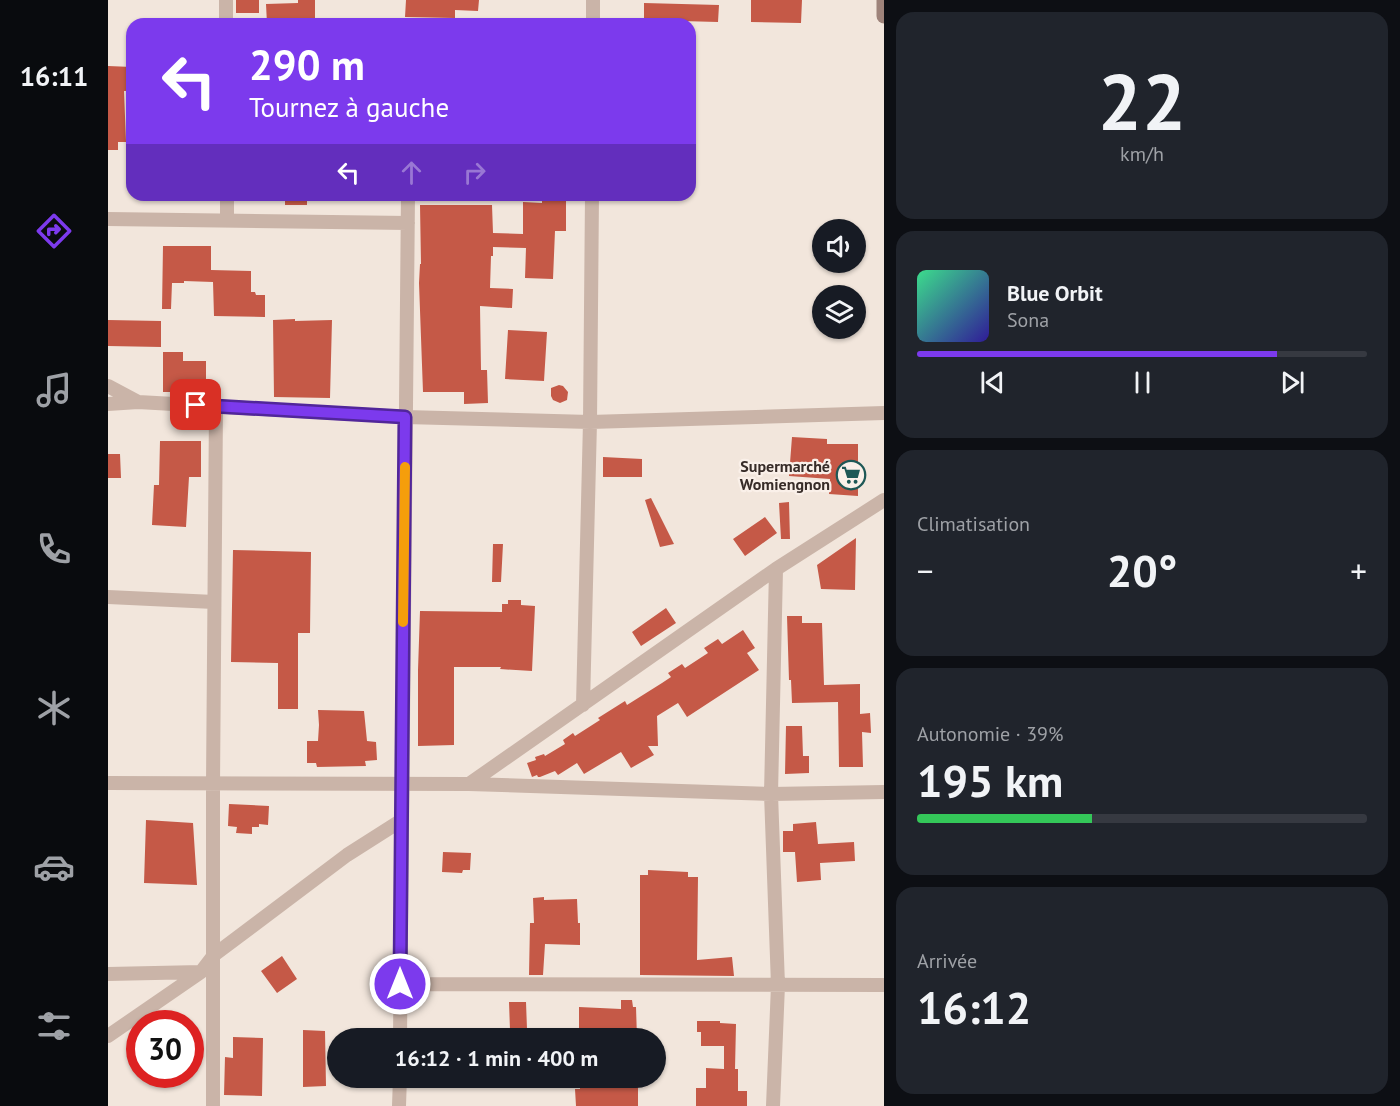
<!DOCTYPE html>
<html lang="fr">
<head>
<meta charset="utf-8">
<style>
  body { margin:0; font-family:"PT Sans",sans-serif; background:#20242c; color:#f1f3f6; height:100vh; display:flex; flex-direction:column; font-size:22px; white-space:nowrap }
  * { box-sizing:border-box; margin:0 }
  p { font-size:20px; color:#9ea1a6 }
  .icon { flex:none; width:33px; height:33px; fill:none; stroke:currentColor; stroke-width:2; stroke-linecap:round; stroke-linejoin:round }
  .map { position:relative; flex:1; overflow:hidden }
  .sheet { display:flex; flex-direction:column; gap:12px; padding:12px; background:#0d0f14; width:516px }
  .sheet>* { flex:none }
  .hud { position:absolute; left:18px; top:18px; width:570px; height:183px; border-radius:18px; box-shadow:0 2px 4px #0004; background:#7c3aed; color:#fff; overflow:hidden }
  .buttons { position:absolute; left:704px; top:219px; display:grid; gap:12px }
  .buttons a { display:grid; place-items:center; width:54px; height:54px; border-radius:50%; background:#171b24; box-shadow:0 2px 4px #0004; font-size:30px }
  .speed { position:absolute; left:18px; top:1010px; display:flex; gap:12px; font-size:30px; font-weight:700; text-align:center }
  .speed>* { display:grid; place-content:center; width:78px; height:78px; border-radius:50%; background:#171b24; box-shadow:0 2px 4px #0004; line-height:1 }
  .speed .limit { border:9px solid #d22; background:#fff; color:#111 }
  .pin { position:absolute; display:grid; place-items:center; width:51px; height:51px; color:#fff; margin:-26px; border-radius:12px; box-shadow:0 3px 9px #0006 }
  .me { position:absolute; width:66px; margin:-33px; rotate:0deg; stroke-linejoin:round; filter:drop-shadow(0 0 4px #0008) }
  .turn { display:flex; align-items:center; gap:21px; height:126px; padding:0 24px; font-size:27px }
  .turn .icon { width:78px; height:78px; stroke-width:2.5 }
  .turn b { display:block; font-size:42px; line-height:51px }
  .lanes { display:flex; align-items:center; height:57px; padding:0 24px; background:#0003; justify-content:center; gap:30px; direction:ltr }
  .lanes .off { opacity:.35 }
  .big { font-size:45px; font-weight:600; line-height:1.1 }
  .sheet .widget { flex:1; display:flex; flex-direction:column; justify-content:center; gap:9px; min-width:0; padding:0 21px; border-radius:18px; background:#20242c }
  .sheet .dial { align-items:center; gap:0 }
  .dial b { font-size:78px; line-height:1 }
  .song { display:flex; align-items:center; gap:18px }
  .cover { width:72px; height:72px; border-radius:9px; background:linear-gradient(135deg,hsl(150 70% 55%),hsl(250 70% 35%)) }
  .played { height:6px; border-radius:3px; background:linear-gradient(90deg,#7c3aed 80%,#363941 80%) }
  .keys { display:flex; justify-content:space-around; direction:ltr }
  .heat { display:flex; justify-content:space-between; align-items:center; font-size:33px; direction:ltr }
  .charge { height:9px; border-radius:4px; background:linear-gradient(90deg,#34c759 39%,#363941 0) }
  .trip { position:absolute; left:219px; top:1028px; width:339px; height:60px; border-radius:30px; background:#171b24; box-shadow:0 2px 4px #0004; font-weight:600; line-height:60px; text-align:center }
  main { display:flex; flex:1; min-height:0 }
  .dock { display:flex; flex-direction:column; width:108px; justify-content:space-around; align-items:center; background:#090b0e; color:#9ea1a6 }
  .dock .icon { width:42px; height:42px }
  .dock .selected { color:#7c3aed }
  .dock b { font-size:27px; color:#f1f3f6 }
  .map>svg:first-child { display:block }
  .building { fill:#c55947 }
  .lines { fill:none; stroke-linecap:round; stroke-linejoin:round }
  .street { stroke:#cab4a8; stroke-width:14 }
  .secondary { stroke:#9e837a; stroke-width:15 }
  .route-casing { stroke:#51269a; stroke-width:15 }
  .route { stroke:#7c3aed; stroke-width:10 }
  .slow { stroke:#f59e0b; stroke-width:10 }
  .labels { text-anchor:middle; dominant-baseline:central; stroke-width:4.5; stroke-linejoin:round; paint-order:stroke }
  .poi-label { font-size:16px; font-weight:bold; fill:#372c28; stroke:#faf0e9; text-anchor:end }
</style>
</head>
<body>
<main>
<nav class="dock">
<b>16:11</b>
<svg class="icon selected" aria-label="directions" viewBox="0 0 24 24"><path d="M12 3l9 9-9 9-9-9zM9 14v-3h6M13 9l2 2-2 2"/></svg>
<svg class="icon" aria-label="music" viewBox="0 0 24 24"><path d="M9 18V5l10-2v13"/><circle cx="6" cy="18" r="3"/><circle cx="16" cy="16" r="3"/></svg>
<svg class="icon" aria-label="phone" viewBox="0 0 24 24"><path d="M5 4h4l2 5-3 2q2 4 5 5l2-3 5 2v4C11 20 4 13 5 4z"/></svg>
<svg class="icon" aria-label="climate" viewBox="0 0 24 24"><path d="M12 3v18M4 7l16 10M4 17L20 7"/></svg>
<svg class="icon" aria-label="car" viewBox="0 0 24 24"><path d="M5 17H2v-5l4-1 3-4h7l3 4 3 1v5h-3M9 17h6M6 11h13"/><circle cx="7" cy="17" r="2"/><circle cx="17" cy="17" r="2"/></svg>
<svg class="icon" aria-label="filters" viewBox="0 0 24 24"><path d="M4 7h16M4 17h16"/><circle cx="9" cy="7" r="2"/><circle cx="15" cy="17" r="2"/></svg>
</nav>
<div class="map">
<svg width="776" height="1106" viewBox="0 0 776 1106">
  <rect width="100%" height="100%" fill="#f2e6dc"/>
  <path class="building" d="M 128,0 L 151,0 L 151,13 L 128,13 Z
    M 190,0 L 207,0 L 207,24 L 159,24 L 158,4 L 190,3 Z
    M 298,0 L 371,0 L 370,11 L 347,10 L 347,18 L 297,17 Z
    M 643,0 L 694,0 L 693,23 L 643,22 Z
    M 536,3 L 611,5 L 610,22 L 536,20 Z
    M 0,66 L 24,67 L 24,91 L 16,91 L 18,142 L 10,142 L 10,150 L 0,150 Z
    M 177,195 L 199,195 L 199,205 L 177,205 Z
    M 434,195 L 458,196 L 458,231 L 447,231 L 445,279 L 417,278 L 418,248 L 385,247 L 385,256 L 383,256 L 382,288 L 405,289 L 404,308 L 372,306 L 373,370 L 379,370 L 380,403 L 356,404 L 356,392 L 315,392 L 311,283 L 312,264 L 313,264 L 312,205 L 384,205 L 385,233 L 415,234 L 415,202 L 434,203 Z
    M 55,246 L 103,246 L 103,270 L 143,271 L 143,292 L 147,292 L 148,295 L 157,295 L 157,317 L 106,316 L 105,282 L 76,281 L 76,283 L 64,283 L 63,309 L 54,309 Z
    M 187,319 L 187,321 L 224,320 L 222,398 L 166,397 L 165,320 Z
    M 0,320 L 53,321 L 53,347 L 0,346 Z
    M 400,330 L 439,332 L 436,381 L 397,379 Z
    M 55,352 L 75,352 L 75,361 L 98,361 L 98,394 L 79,393 L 79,392 L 55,392 Z
    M 451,385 L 455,386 L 460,392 L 459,400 L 452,403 L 445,400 L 443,396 L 443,388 Z
    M 684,437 L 719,439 L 719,444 L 750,444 L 750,496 L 721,494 L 722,479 L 681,476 Z
    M 52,441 L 93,441 L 93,477 L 81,477 L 78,527 L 44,525 L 46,485 L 51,485 Z
    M 0,454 L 12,454 L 13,478 L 0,478 Z
    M 495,457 L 534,459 L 534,477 L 495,477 Z
    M 543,498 L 566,544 L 552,547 L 537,500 Z
    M 681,502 L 682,539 L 673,539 L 671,503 Z
    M 657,517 L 669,533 L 637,556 L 625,539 Z
    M 748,538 L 747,590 L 713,589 L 709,565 Z
    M 385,544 L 395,544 L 393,582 L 384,582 Z
    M 125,550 L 203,552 L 202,633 L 190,633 L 190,709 L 170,709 L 170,663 L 123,662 Z
    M 400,600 L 413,600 L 413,605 L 427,606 L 424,671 L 392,669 L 393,667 L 346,667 L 346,745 L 310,746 L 310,670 L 312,611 L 394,612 L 394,604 L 400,604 Z
    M 558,608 L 568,623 L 533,646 L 524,632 Z
    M 679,616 L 694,616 L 694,623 L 714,623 L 716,685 L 752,684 L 752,714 L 762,713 L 763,733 L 754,732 L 755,767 L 731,767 L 730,702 L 684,703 L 683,680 L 681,680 Z
    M 635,630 L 647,648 L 639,653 L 651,670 L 579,717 L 570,703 L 549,716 L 550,746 L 540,746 L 546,755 L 523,768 L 513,752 L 476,774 L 469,763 L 450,775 L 447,771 L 432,777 L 430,777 L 429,775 L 424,777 L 419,763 L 428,760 L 427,757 L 436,754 L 437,756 L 457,744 L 455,740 L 465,733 L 467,736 L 492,720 L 490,718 L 517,701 L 519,705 L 554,683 L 563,677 L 560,673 L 574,664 L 577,668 L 600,653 L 596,648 L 610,639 L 614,644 Z
    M 210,710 L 256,711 L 259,741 L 268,742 L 269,760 L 257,761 L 258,766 L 209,767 L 208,763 L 199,763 L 199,741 L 210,741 L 211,725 Z
    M 678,726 L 694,726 L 695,756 L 701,756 L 701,773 L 677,774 Z
    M 121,804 L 161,806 L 160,825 L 151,824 L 151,827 L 144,827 L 144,834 L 128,833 L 129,827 L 120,826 Z
    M 38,820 L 85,823 L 89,885 L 36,883 Z
    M 708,822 L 710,844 L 746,842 L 747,861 L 712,863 L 713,880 L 689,882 L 687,852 L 675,852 L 675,831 L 685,831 L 685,824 Z
    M 335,852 L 363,853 L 362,870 L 355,870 L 354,873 L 334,872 Z
    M 540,870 L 580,872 L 580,877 L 590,877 L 589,960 L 624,957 L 626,976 L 532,975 L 532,875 L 540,875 Z
    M 436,897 L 436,900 L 469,899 L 470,923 L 472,923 L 472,945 L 437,944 L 435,975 L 421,975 L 422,923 L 426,923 L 425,898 Z
    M 174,956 L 189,979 L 169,993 L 153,971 Z
    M 513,1000 L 524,1000 L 525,1007 L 528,1007 L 529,1038 L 471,1038 L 471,1007 L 513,1009 Z
    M 401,1002 L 418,1002 L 419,1029 L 402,1030 Z
    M 589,1021 L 612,1021 L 612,1023 L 628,1024 L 627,1069 L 630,1069 L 630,1091 L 639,1091 L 639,1106 L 588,1106 L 588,1088 L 598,1088 L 598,1068 L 616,1069 L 616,1046 L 593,1046 L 593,1032 L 589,1032 Z
    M 195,1030 L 217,1031 L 218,1086 L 195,1087 Z
    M 125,1037 L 155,1038 L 154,1096 L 116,1095 L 117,1057 L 125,1058 Z
    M 472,1077 L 530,1077 L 530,1106 L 468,1106 L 467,1089 L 472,1089 Z"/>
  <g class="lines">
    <path class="street" d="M 118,0 L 118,24
      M 485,24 L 485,0
      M 119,195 L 119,220
      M 0,219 L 300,223
      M 0,386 L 30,402
      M 0,404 L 30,402 L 297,417 L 482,422 L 776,413
      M 0,597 L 106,602
      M 475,705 L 482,422 L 484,195
      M 0,783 L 361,784 L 663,794 L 776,792
      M 361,784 L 668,569 L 776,500
      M 0,974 L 93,972
      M 292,984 L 776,985
      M 0,1036 L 93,972 L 106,955 L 239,855 L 294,820
      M 292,1038 L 300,195
      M 105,1106 L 105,784 L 108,407
      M 291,1106 L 292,1077
      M 665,1106 L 670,985 L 663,794 L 668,569"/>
    <path class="secondary" d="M 776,0 L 776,16"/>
  </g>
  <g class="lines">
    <g class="route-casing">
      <path id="route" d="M 88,405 L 297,417 L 292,984"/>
    </g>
    <use href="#route" class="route"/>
    <path class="slow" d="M 295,622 L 297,467"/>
  </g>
  <defs>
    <g id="supermarket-ring" transform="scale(1.5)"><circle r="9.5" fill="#faf0e9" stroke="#1e5856" stroke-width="1.5"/><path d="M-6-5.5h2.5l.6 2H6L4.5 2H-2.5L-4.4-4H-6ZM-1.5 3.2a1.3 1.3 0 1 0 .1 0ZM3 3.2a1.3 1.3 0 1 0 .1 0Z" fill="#1e5856"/></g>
  </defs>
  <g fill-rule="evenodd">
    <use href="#supermarket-ring" x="743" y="475"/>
  </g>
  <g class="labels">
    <g class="poi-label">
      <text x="722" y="466">Supermarché<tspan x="722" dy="18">Womiengnon</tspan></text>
    </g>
  </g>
</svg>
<div class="buttons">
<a><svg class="icon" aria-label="sound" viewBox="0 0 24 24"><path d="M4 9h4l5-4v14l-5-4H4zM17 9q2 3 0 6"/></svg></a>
<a><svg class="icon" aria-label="layers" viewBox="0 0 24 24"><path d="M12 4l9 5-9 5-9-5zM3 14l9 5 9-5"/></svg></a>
</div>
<div class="speed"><div class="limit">30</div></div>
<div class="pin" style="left:88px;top:405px;background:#d93025"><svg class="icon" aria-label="arrive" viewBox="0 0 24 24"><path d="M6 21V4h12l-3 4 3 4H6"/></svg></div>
<svg class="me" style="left:292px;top:984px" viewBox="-20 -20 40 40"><circle r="17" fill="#7c3aed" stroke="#fff" stroke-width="3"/><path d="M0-11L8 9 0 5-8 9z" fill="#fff"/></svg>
<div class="trip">16:12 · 1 min · 400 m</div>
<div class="hud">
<div class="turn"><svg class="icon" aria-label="left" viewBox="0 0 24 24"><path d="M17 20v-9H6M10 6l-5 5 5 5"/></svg><div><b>290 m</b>Tournez à gauche</div></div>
<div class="lanes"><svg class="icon" aria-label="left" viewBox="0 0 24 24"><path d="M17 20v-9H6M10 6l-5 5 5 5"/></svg><svg class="icon off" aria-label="ahead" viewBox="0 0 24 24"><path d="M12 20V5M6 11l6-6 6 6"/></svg><svg class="icon off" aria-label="right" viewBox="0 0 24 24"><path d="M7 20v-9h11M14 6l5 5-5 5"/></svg></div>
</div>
</div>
<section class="sheet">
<div class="widget dial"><b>22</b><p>km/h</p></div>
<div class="widget">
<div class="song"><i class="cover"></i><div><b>Blue Orbit</b><p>Sona</p></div></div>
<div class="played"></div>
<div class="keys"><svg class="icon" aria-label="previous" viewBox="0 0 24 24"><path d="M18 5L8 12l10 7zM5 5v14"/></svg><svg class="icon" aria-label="pause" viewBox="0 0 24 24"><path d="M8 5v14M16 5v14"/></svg><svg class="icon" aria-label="next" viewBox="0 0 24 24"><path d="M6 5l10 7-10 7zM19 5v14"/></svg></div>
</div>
<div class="widget"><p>Climatisation</p>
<div class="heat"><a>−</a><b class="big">20°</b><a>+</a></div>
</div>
<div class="widget"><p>Autonomie · 39%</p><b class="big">195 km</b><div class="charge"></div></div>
<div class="widget"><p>Arrivée</p><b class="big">16:12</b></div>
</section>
</main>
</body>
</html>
